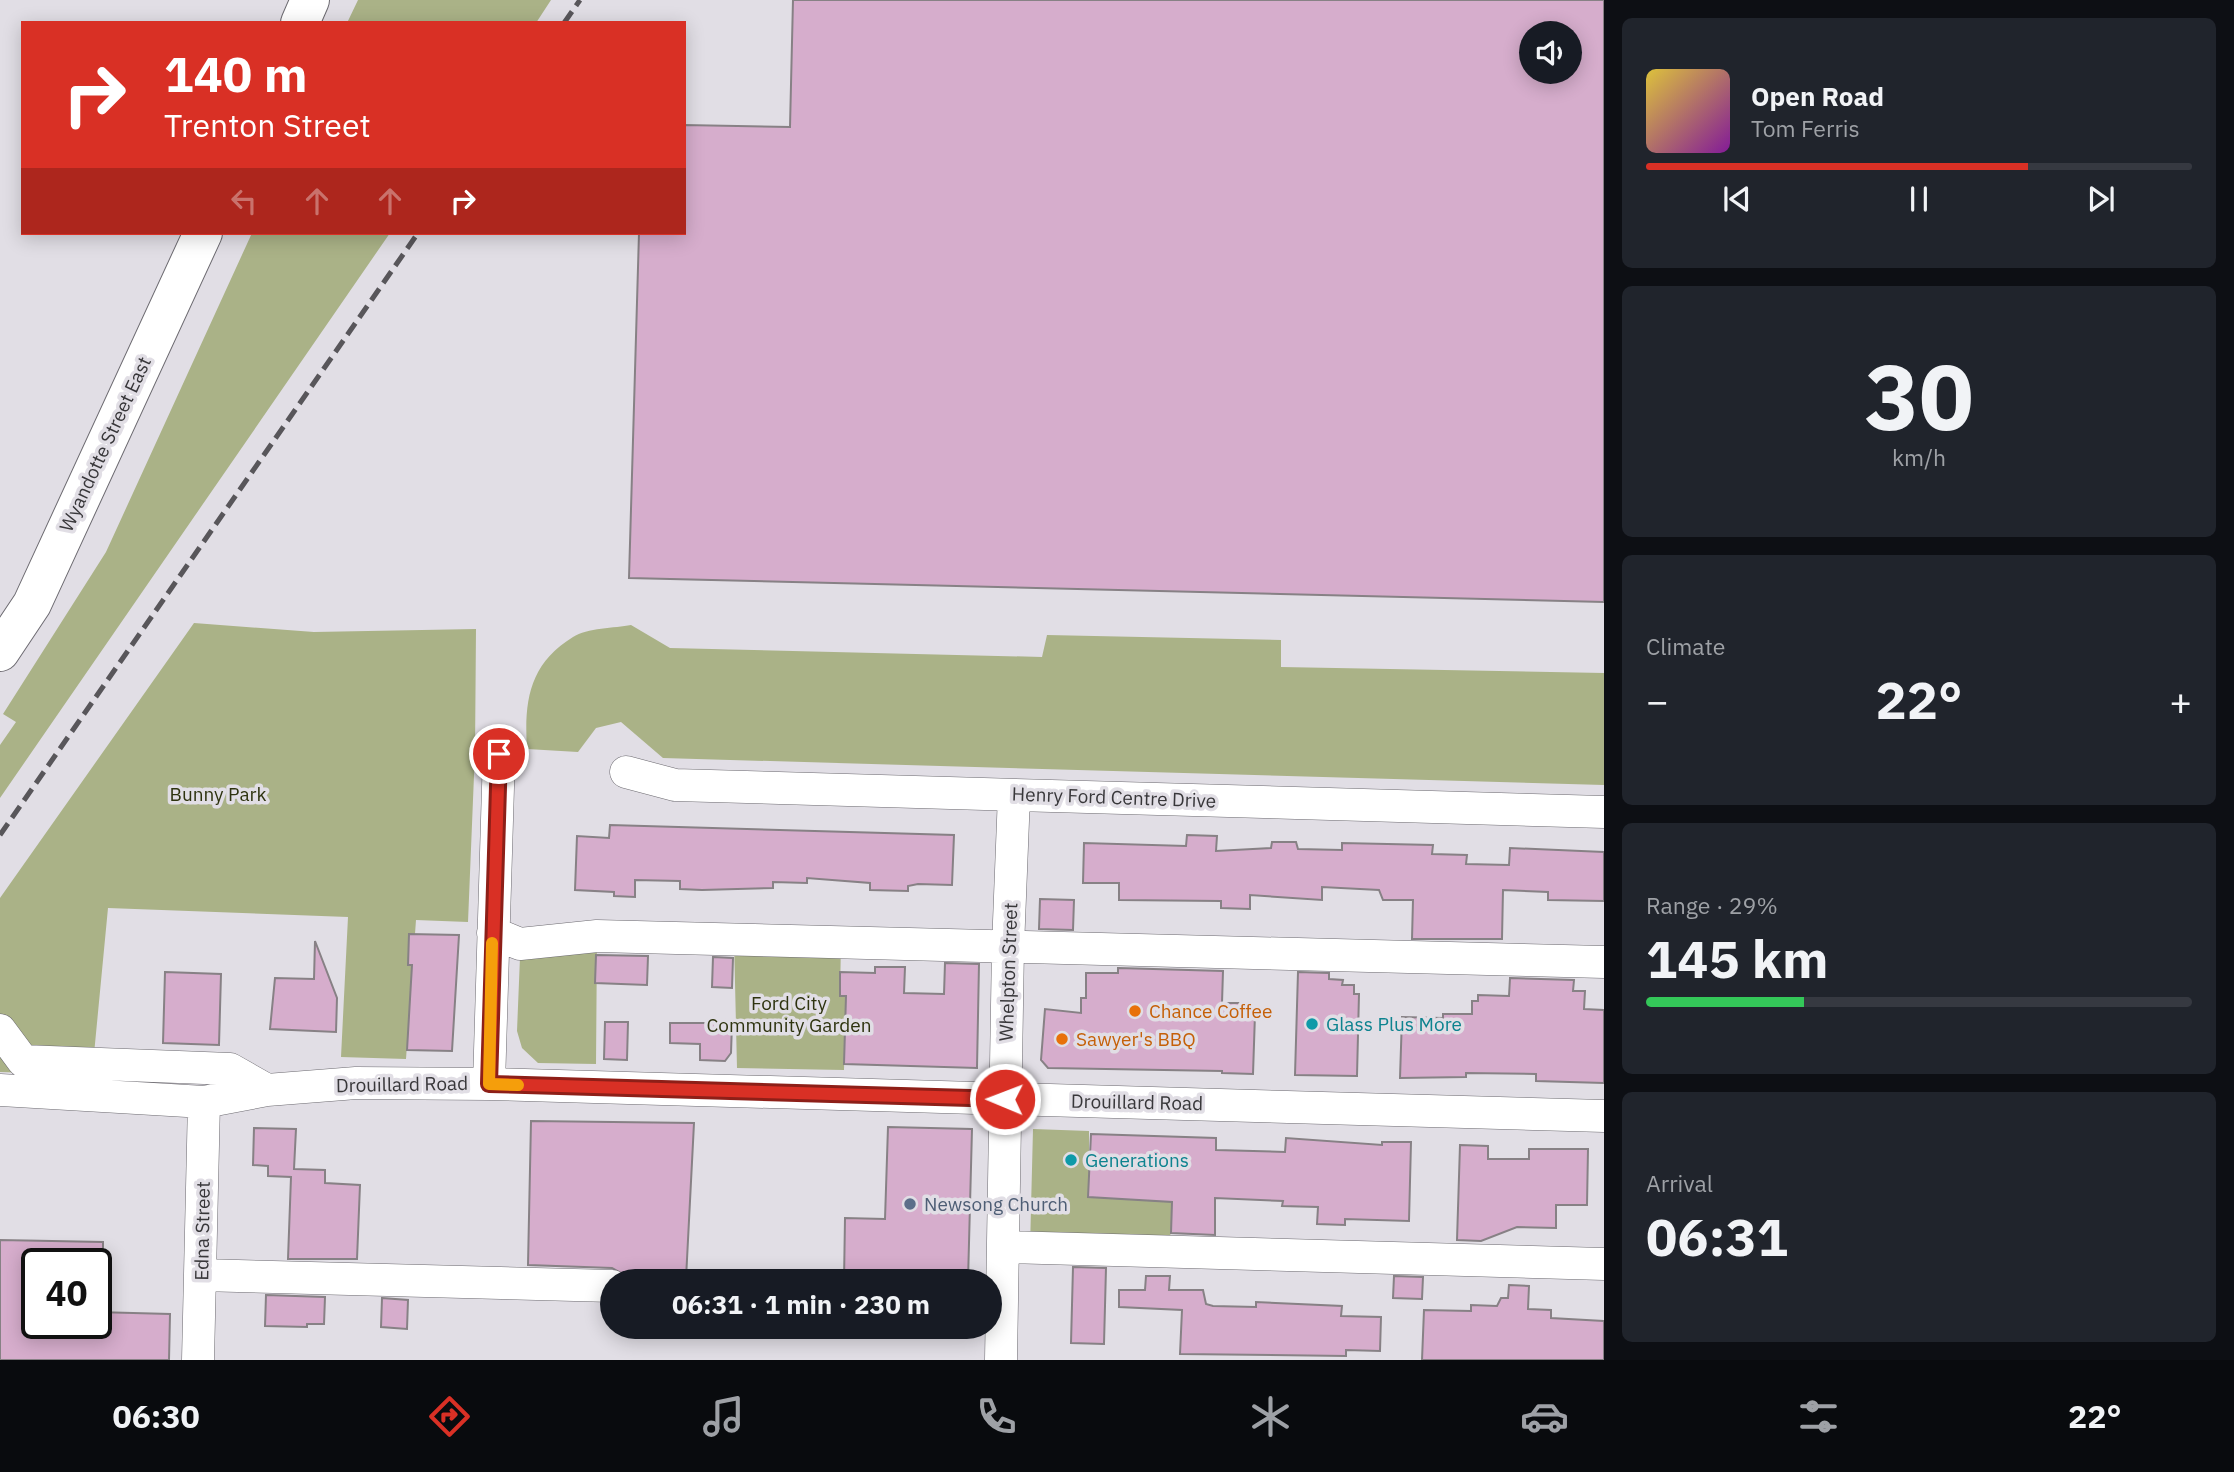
<!DOCTYPE html>
<html lang="en">
<head>
<meta charset="utf-8">
<style>
  body { margin:0; font-family:"IBM Plex Sans",sans-serif; background:#20242c; color:#f1f3f6; height:100vh; display:flex; flex-direction:column; font-size:26px; white-space:nowrap }
  * { box-sizing:border-box; margin:0 }
  p { font-size:23px; color:#9ea1a6 }
  .icon { flex:none; width:38px; height:38px; fill:none; stroke:currentColor; stroke-width:2; stroke-linecap:round; stroke-linejoin:round }
  .map { position:relative; flex:1; overflow:hidden }
  .details { display:flex; flex-direction:column; gap:18px; padding:18px; background:#0d0f14; width:630px }
  .details>* { flex:none }
  .hud { position:absolute; left:21px; top:21px; width:665px; height:214px; border-radius:0px; box-shadow:0 4px 18px #0003; background:#d93025; color:#fff; overflow:hidden }
  .tools { position:absolute; left:1519px; top:21px; display:grid; gap:14px }
  .tools a { display:grid; place-items:center; width:63px; height:63px; border-radius:50%; background:#171b24; box-shadow:0 4px 18px #0003; font-size:35px }
  .speed { position:absolute; left:21px; top:1248px; display:flex; gap:14px; font-size:35px; font-weight:700; text-align:center }
  .speed>* { display:grid; place-content:center; width:91px; height:91px; border-radius:50%; background:#171b24; box-shadow:0 4px 18px #0003; line-height:1 }
  .speed .limit { border:4px solid #111; border-radius:10px; background:#fff; color:#111 }
  .pin { position:absolute; display:grid; place-items:center; width:60px; height:60px; color:#fff; margin:-30px; border:4px solid #fff; border-radius:50%; box-shadow:0 2px 7px #0007 }
  .me { position:absolute; width:77px; margin:-38px; rotate:271deg; stroke-linejoin:round; filter:drop-shadow(0 0 5px #0008) }
  .turn { display:flex; align-items:center; gap:24px; height:147px; padding:0 28px; font-size:32px }
  .turn .icon { width:91px; height:91px; stroke-width:2.5 }
  .turn b { display:block; font-size:49px; line-height:60px }
  .lanes { display:flex; align-items:center; height:66px; padding:0 28px; background:#0003; justify-content:center; gap:35px; direction:ltr }
  .lanes .off { opacity:.35 }
  .big { font-size:52px; font-weight:800; line-height:1.1 }
  .details .tile { flex:1; display:flex; flex-direction:column; justify-content:center; gap:10px; min-width:0; padding:0 24px; border-radius:10px; background:#20242c }
  .details .dial { align-items:center; gap:0 }
  .dial b { font-size:91px; line-height:1 }
  .song { display:flex; align-items:center; gap:21px }
  .cover { width:84px; height:84px; border-radius:10px; background:linear-gradient(135deg,hsl(50 70% 55%),hsl(290 70% 35%)) }
  .played { height:7px; border-radius:4px; background:linear-gradient(90deg,#d93025 70%,#363941 70%) }
  .keys { display:flex; justify-content:space-around; direction:ltr }
  .heat { display:flex; justify-content:space-between; align-items:center; font-size:38px; direction:ltr }
  .charge { height:10px; border-radius:5px; background:linear-gradient(90deg,#34c759 29%,#363941 0) }
  .trip { position:absolute; left:600px; top:1269px; width:402px; height:70px; border-radius:35px; background:#171b24; box-shadow:0 4px 18px #0003; font-weight:800; line-height:70px; text-align:center }
  .dock { display:flex; height:112px; justify-content:space-around; align-items:center; background:#090b0e; color:#9ea1a6 }
  .dock .icon { width:49px; height:49px }
  .dock .on { color:#d93025 }
  .dock b { font-size:32px; color:#f1f3f6 }
  main { display:flex; flex:1; min-height:0 }
  .map>svg:first-child { display:block }
  .green { fill:#aab287 }
  .building { fill:#d6adcc; stroke:#878185; stroke-width:2; fill-rule:evenodd }
  .lines { fill:none; stroke-linecap:round; stroke-linejoin:round }
  .minor-casing { stroke:#6c6a70; stroke-width:33 }
  .major-casing { stroke:#6c6a70; stroke-width:40 }
  .minor { stroke:#fff; stroke-width:32 }
  .major { stroke:#fff; stroke-width:38 }
  .rail { stroke:#58565a; stroke-width:5; stroke-dasharray:14 7; stroke-linecap:butt }
  .route-casing { stroke:#8d1f18; stroke-width:18 }
  .route { stroke:#d93025; stroke-width:12 }
  .slow { stroke:#f59e0b; stroke-width:12 }
  .food-dot { fill:#e8710a; stroke:#e1dee5; stroke-width:2.5 }
  .culture-dot { fill:#0f9aa8; stroke:#e1dee5; stroke-width:2.5 }
  .service-dot { fill:#5c6f8a; stroke:#e1dee5; stroke-width:2.5 }
  .labels { text-anchor:middle; dominant-baseline:central; stroke-width:7; stroke-linejoin:round; paint-order:stroke }
  .street-label { font-size:19px; fill:#38373a; stroke:#e1dee5 }
  .park-label { font-size:19px; fill:#2e330f; stroke:#e1dee5 }
  .food-label { font-size:19px; fill:#c56008; stroke:#e1dee5; text-anchor:start }
  .culture-label { font-size:19px; fill:#0d838f; stroke:#e1dee5; text-anchor:start }
  .service-label { font-size:19px; fill:#4e5e75; stroke:#e1dee5; text-anchor:start }
</style>
</head>
<body>
<main>
<div class="map">
<svg width="1604" height="1360" viewBox="0 0 1604 1360">
  <rect width="100%" height="100%" fill="#e1dee5"/>
  <path class="green" d="M 358,0 L 551,0 L 536,23 L 347,23 Z
    M 252,233 L 390,233 L 0,798 L 0,745 L 16,722 L 3,714 L 106,552 Z
    M 194,623 L 314,632 L 476,629 L 475,751 L 468,922 L 416,920 L 406,1059 L 341,1057 L 348,917 L 108,908 L 92,1075 L 0,1072 L 0,898 Z
    M 631,625 L 670,648 L 1042,657 L 1047,635 L 1281,640 L 1281,667 L 1604,673 L 1604,785 L 663,758 L 621,722 L 596,728 L 578,752 L 527,749 C 524,701 529,664 573,637 C 587,628 615,628 631,625 Z
    M 521,933 L 597,936 L 596,1064 L 538,1063 L 522,1048 L 517,1031 Z
    M 734,939 L 841,942 L 840,995 L 846,996 L 844,1070 L 737,1068 Z
    M 1033,1129 L 1089,1131 L 1089,1192 L 1174,1193 L 1169,1251 L 1030,1248 Z"/>
  <path class="building" d="M 793,0 L 1604,0 L 1604,602 L 629,578 L 639,233 L 684,233 L 684,125 L 790,127 ZM 1531,33 L 1570,33 L 1570,72 L 1531,72 Z
    M 610,825 L 954,835 L 952,885 L 918,884 L 908,886 L 908,891 L 870,890 L 870,883 L 807,878 L 807,883 L 773,882 L 773,888 L 702,890 L 680,889 L 680,881 L 635,880 L 635,897 L 614,896 L 614,892 L 575,890 L 577,836 L 609,838 Z
    M 1187,835 L 1217,836 L 1216,851 L 1271,848 L 1272,842 L 1296,842 L 1298,849 L 1342,850 L 1342,843 L 1433,845 L 1432,854 L 1467,855 L 1466,864 L 1509,865 L 1510,848 L 1604,852 L 1604,901 L 1548,900 L 1548,892 L 1503,890 L 1502,939 L 1412,939 L 1413,900 L 1383,900 L 1379,890 L 1322,887 L 1322,900 L 1250,895 L 1250,909 L 1221,908 L 1221,901 L 1119,900 L 1119,883 L 1083,883 L 1084,843 L 1186,846 Z
    M 1040,899 L 1074,900 L 1073,930 L 1039,929 Z
    M 409,934 L 459,935 L 452,1051 L 407,1050 L 412,965 L 408,965 Z
    M 315,941 L 337,998 L 336,1032 L 270,1029 L 275,978 L 314,979 Z
    M 596,955 L 648,956 L 647,985 L 595,983 Z
    M 713,957 L 733,958 L 732,988 L 712,987 Z
    M 945,963 L 979,964 L 977,1068 L 844,1064 L 846,996 L 840,996 L 840,972 L 875,973 L 875,967 L 905,967 L 904,993 L 944,994 Z
    M 1118,968 L 1223,971 L 1222,1003 L 1243,1003 L 1242,1013 L 1255,1014 L 1253,1074 L 1222,1073 L 1222,1071 L 1048,1068 L 1041,1060 L 1045,1009 L 1081,1013 L 1081,998 L 1086,998 L 1086,973 L 1118,973 Z
    M 165,972 L 221,974 L 219,1045 L 163,1043 Z
    M 1298,972 L 1329,973 L 1329,979 L 1343,980 L 1342,985 L 1354,985 L 1354,994 L 1359,994 L 1357,1076 L 1295,1075 Z
    M 1510,978 L 1574,980 L 1573,991 L 1585,991 L 1584,1009 L 1604,1010 L 1604,1083 L 1536,1081 L 1536,1074 L 1466,1073 L 1466,1077 L 1400,1078 L 1402,1017 L 1443,1018 L 1443,1014 L 1472,1014 L 1472,1001 L 1478,1001 L 1478,995 L 1509,996 Z
    M 605,1022 L 628,1022 L 627,1060 L 604,1059 Z
    M 670,1023 L 732,1023 L 731,1053 L 725,1061 L 700,1060 L 700,1044 L 670,1043 Z
    M 531,1121 L 694,1123 L 686,1279 L 628,1277 L 612,1268 L 528,1265 Z
    M 888,1127 L 972,1129 L 968,1281 L 844,1281 L 845,1218 L 885,1219 Z
    M 254,1128 L 296,1129 L 294,1169 L 325,1170 L 325,1183 L 360,1185 L 357,1259 L 288,1259 L 291,1177 L 268,1176 L 268,1166 L 253,1165 Z
    M 1091,1134 L 1216,1138 L 1216,1150 L 1285,1152 L 1286,1138 L 1382,1145 L 1382,1142 L 1411,1142 L 1409,1221 L 1345,1219 L 1345,1225 L 1317,1224 L 1318,1207 L 1282,1206 L 1283,1201 L 1215,1198 L 1215,1235 L 1171,1233 L 1172,1202 L 1088,1197 Z
    M 1460,1145 L 1488,1146 L 1488,1159 L 1529,1159 L 1529,1149 L 1588,1149 L 1587,1205 L 1556,1205 L 1556,1228 L 1517,1227 L 1481,1241 L 1457,1240 Z
    M 0,1240 L 103,1242 L 103,1264 L 37,1264 L 37,1323 L 96,1323 L 96,1312 L 170,1314 L 169,1360 L 0,1360 Z
    M 1073,1267 L 1106,1268 L 1104,1344 L 1071,1343 Z
    M 1146,1276 L 1170,1276 L 1169,1290 L 1203,1290 L 1206,1304 L 1213,1306 L 1256,1307 L 1256,1302 L 1342,1306 L 1341,1316 L 1381,1317 L 1380,1351 L 1346,1350 L 1346,1356 L 1180,1354 L 1182,1310 L 1119,1307 L 1119,1290 L 1145,1290 Z
    M 1394,1276 L 1423,1277 L 1422,1299 L 1393,1298 Z
    M 1509,1285 L 1529,1286 L 1528,1309 L 1551,1310 L 1551,1318 L 1604,1321 L 1604,1360 L 1422,1360 L 1424,1310 L 1471,1311 L 1471,1305 L 1497,1306 L 1501,1298 L 1508,1298 Z
    M 266,1295 L 325,1297 L 324,1324 L 307,1324 L 307,1327 L 265,1326 Z
    M 382,1298 L 408,1300 L 407,1329 L 381,1327 Z"/>
  <g class="lines">
    <g class="minor-casing">
      <path id="minor" d="M 626,772 L 675,785 L 1604,812
        M 493,933 L 520,944 L 597,936 L 1604,962
        M 0,1030 L 23,1061 L 230,1069 L 267,1090
        M 489,1084 L 499,754
        M 0,1090 L 204,1102 L 267,1090 L 356,1083 L 489,1084 L 1604,1116
        M 1003,1247 L 1604,1264
        M 201,1275 L 612,1286
        M 198,1360 L 204,1102
        M 1001,1360 L 1008,947 L 1014,795"/>
    </g>
    <g class="major-casing">
      <path id="major" d="M 300,23 L 310,0
        M 0,652 L 32,604 L 203,233"/>
    </g>
    <use href="#minor" class="minor"/>
    <use href="#major" class="major"/>
    <path class="rail" d="M 564,23 L 580,0
      M 0,835 L 418,233"/>
  </g>
  <g class="lines">
    <g class="route-casing">
      <path id="route" d="M 499,754 L 489,1084 L 1005,1099"/>
    </g>
    <use href="#route" class="route"/>
    <path class="slow" d="M 492,943 L 489,1084 L 518,1085"/>
  </g>
  <g class="food-dot">
    <circle cx="1135" cy="1011" r="7"/>
    <circle cx="1062" cy="1039" r="7"/>
  </g>
  <g class="culture-dot">
    <circle cx="1312" cy="1024" r="7"/>
    <circle cx="1071" cy="1160" r="7"/>
  </g>
  <circle class="service-dot" cx="910" cy="1204" r="7"/>
  <g class="labels">
    <g class="street-label">
      <text transform="translate(105 444) rotate(-65)">Wyandotte Street East</text>
      <text transform="translate(1114 797) rotate(2)">Henry Ford Centre Drive</text>
      <text transform="translate(1008 972) rotate(-88)">Whelpton Street</text>
      <text transform="translate(402 1084) rotate(-1)">Drouillard Road</text>
      <text transform="translate(1137 1102) rotate(1)">Drouillard Road</text>
      <text transform="translate(202 1231) rotate(-89)">Edna Street</text>
    </g>
    <g class="park-label">
      <text x="218" y="794">Bunny Park</text>
      <text x="789" y="1003">Ford City<tspan x="789" dy="22">Community Garden</tspan></text>
    </g>
    <g class="food-label">
      <text x="1149" y="1011">Chance Coffee</text>
      <text x="1076" y="1039">Sawyer's BBQ</text>
    </g>
    <g class="culture-label">
      <text x="1326" y="1024">Glass Plus More</text>
      <text x="1085" y="1160">Generations</text>
    </g>
    <g class="service-label">
      <text x="924" y="1204">Newsong Church</text>
    </g>
  </g>
</svg>
<div class="tools">
<a><svg class="icon" aria-label="sound" viewBox="0 0 24 24"><path d="M4 9h4l5-4v14l-5-4H4zM17 9q2 3 0 6"/></svg></a>
</div>
<div class="speed"><div class="limit">40</div></div>
<div class="pin" style="left:499px;top:754px;background:#d93025"><svg class="icon" aria-label="arrive" viewBox="0 0 24 24"><path d="M6 21V4h12l-3 4 3 4H6"/></svg></div>
<svg class="me" style="left:1005px;top:1099px" viewBox="-20 -20 40 40"><circle r="17" fill="#d93025" stroke="#fff" stroke-width="3"/><path d="M0-11L8 9 0 5-8 9z" fill="#fff"/></svg>
<div class="trip">06:31 · 1 min · 230 m</div>
<div class="hud">
<div class="turn"><svg class="icon" aria-label="right" viewBox="0 0 24 24"><path d="M7 20v-9h11M14 6l5 5-5 5"/></svg><div><b>140 m</b>Trenton Street</div></div>
<div class="lanes"><svg class="icon off" aria-label="left" viewBox="0 0 24 24"><path d="M17 20v-9H6M10 6l-5 5 5 5"/></svg><svg class="icon off" aria-label="ahead" viewBox="0 0 24 24"><path d="M12 20V5M6 11l6-6 6 6"/></svg><svg class="icon off" aria-label="ahead" viewBox="0 0 24 24"><path d="M12 20V5M6 11l6-6 6 6"/></svg><svg class="icon" aria-label="right" viewBox="0 0 24 24"><path d="M7 20v-9h11M14 6l5 5-5 5"/></svg></div>
</div>
</div>
<section class="details">
<div class="tile">
<div class="song"><i class="cover"></i><div><b>Open Road</b><p>Tom Ferris</p></div></div>
<div class="played"></div>
<div class="keys"><svg class="icon" aria-label="previous" viewBox="0 0 24 24"><path d="M18 5L8 12l10 7zM5 5v14"/></svg><svg class="icon" aria-label="pause" viewBox="0 0 24 24"><path d="M8 5v14M16 5v14"/></svg><svg class="icon" aria-label="next" viewBox="0 0 24 24"><path d="M6 5l10 7-10 7zM19 5v14"/></svg></div>
</div>
<div class="tile dial"><b>30</b><p>km/h</p></div>
<div class="tile"><p>Climate</p>
<div class="heat"><a>−</a><b class="big">22°</b><a>+</a></div>
</div>
<div class="tile"><p>Range · 29%</p><b class="big">145 km</b><div class="charge"></div></div>
<div class="tile"><p>Arrival</p><b class="big">06:31</b></div>
</section>
</main>
<nav class="dock">
<b>06:30</b>
<svg class="icon on" aria-label="directions" viewBox="0 0 24 24"><path d="M12 3l9 9-9 9-9-9zM9 14v-3h6M13 9l2 2-2 2"/></svg>
<svg class="icon" aria-label="music" viewBox="0 0 24 24"><path d="M9 18V5l10-2v13"/><circle cx="6" cy="18" r="3"/><circle cx="16" cy="16" r="3"/></svg>
<svg class="icon" aria-label="phone" viewBox="0 0 24 24"><path d="M5 4h4l2 5-3 2q2 4 5 5l2-3 5 2v4C11 20 4 13 5 4z"/></svg>
<svg class="icon" aria-label="climate" viewBox="0 0 24 24"><path d="M12 3v18M4 7l16 10M4 17L20 7"/></svg>
<svg class="icon" aria-label="car" viewBox="0 0 24 24"><path d="M5 17H2v-5l4-1 3-4h7l3 4 3 1v5h-3M9 17h6M6 11h13"/><circle cx="7" cy="17" r="2"/><circle cx="17" cy="17" r="2"/></svg>
<svg class="icon" aria-label="filters" viewBox="0 0 24 24"><path d="M4 7h16M4 17h16"/><circle cx="9" cy="7" r="2"/><circle cx="15" cy="17" r="2"/></svg>
<b>22°</b>
</nav>
</body>
</html>
